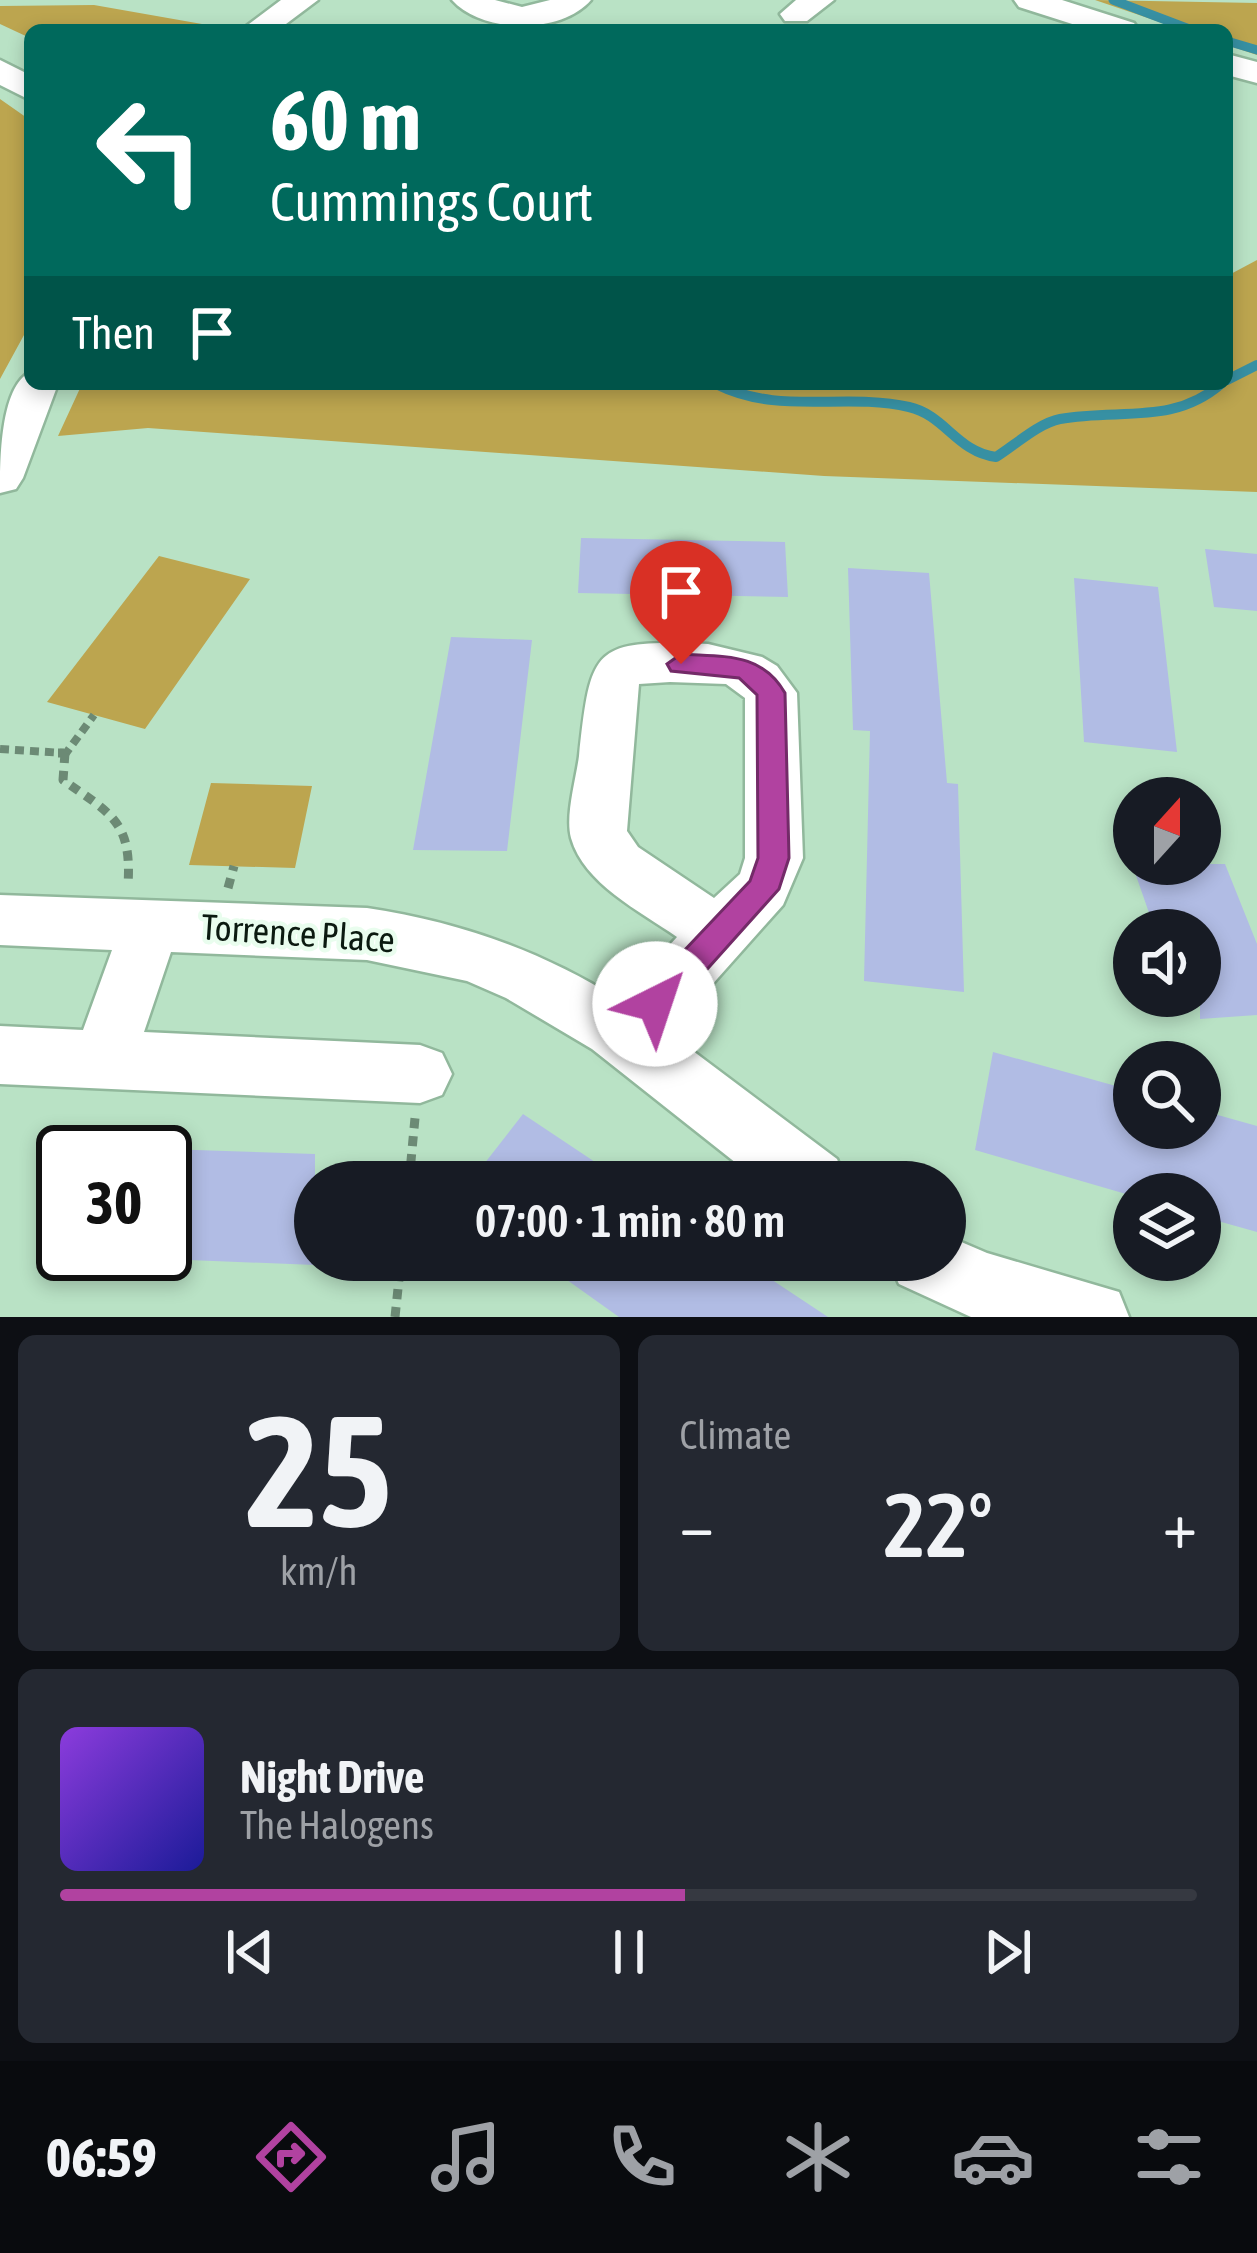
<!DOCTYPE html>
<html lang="en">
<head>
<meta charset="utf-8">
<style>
  body { margin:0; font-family:"Asap Condensed",sans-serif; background:#242831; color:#f1f3f6; height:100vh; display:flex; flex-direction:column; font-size:45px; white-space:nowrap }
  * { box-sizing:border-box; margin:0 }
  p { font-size:39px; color:#9ea1a6 }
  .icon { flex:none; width:66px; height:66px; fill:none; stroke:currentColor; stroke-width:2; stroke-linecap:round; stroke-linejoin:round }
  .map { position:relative; height:1317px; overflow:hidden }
  .drawer { display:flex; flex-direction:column; gap:18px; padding:18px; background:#0d0f14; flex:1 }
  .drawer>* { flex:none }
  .top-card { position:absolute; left:24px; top:24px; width:1209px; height:366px; border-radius:18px; box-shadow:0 6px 18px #0003; background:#00695c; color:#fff; overflow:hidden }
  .needle { width:78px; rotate:21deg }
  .tools { position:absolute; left:1113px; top:777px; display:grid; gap:24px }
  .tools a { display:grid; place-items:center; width:108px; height:108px; border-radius:50%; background:#171b24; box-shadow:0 6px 18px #0003; font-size:60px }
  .speed { position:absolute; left:36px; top:1125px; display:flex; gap:24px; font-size:60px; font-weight:700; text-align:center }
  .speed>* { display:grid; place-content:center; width:156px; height:156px; border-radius:50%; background:#171b24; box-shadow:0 6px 18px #0003; line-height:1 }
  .speed .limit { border:6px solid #111; border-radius:18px; background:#fff; color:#111 }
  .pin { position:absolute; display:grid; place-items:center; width:102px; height:102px; color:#fff; margin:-123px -51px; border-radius:50% 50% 50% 0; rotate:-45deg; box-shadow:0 0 12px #0007 }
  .pin .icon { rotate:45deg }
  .me { position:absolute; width:132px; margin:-66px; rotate:41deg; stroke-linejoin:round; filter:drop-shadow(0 0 9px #0008) }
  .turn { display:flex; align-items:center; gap:42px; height:252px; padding:0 48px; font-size:54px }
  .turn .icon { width:156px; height:156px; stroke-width:2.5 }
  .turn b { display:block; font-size:84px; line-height:102px }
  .then { display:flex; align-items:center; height:114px; padding:0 48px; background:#0003; gap:24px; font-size:45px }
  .big { font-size:90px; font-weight:600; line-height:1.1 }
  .drawer .widget { flex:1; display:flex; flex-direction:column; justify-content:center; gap:18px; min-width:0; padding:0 42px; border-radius:18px; background:#242831 }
  .drawer .dial { align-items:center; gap:0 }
  .dial b { font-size:156px; line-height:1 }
  .song { display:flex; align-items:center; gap:36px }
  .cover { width:144px; height:144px; border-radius:18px; background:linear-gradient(135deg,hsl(270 70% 55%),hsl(240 70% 35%)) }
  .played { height:12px; border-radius:6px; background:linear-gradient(90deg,#b142a0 55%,#363941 55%) }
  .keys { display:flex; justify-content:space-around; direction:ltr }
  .heat { display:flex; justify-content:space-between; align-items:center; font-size:66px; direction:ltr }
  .drawer .tiles { flex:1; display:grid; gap:18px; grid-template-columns:1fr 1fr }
  .widget:last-child { grid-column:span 2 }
  .trip { position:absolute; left:294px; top:1161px; width:672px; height:120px; border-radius:60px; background:#171b24; box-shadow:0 6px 18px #0003; font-weight:600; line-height:120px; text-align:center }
  .menu { display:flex; height:192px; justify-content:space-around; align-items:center; background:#090b0e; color:#9ea1a6 }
  .menu .icon { width:84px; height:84px }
  .menu .active { color:#b142a0 }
  .menu b { font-size:54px; color:#f1f3f6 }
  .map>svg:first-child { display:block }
  .green { fill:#bca54f }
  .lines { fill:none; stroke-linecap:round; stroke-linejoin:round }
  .stream-far1 { stroke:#3790a3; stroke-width:9 }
  .stream { stroke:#3790a3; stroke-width:10 }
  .building { fill:#b1bce4 }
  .minor-casing { stroke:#91b89c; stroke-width:5 }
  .path-far1 { stroke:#6c8a75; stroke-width:8; stroke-dasharray:9 6; stroke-linecap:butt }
  .path { stroke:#6c8a75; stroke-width:9; stroke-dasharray:10 8; stroke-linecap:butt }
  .minor { fill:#fff; fill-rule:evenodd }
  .route { fill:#b142a0; stroke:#732b68; stroke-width:3 }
  .labels { text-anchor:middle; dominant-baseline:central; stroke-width:9; stroke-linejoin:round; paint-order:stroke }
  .street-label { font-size:36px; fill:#0b1a10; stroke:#e9fdee }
</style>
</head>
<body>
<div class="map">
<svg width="1257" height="1317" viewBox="0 0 1257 1317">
  <rect width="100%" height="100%" fill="#b9e2c5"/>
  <path class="green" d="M 1095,0 L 1257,3 L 1257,55 L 1227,45 L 1227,30 L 1183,30 Z
    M 94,5 L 236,30 L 30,30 L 30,38 L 0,24 L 0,6 Z
    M 0,99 L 30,120 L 30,324 L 0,379 Z
    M 1257,260 L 1257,492 L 824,476 L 148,428 L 58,436 L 82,384 L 1227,384 L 1227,276 Z
    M 159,556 L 250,579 L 145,729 L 47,702 Z
    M 211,783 L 312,786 L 295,868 L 189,865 Z"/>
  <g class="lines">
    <path class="stream-far1" d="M 1113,0 L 1192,30
      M 1227,41 L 1257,50"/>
    <path class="stream" d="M 1227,380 L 1257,365
      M 716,384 C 780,416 843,392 909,407 C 945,415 957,452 996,457 C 1015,445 1039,423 1060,419 C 1119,408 1172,426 1221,384"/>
  </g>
  <path class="building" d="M 581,538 L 785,542 L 788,597 L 578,593 Z
    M 1205,549 L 1257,554 L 1257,611 L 1214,607 Z
    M 848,568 L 929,573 L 947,783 L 958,784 L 964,992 L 864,981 L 870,731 L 853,730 Z
    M 1074,578 L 1158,587 L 1177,752 L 1084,742 Z
    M 451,637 L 532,640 L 507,851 L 413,850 Z
    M 1132,864 L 1225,864 L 1257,944 L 1257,1015 L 1200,1019 L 1200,930 L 1155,930 Z
    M 993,1052 L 1134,1091 L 1134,1128 L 1200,1128 L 1200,1110 L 1257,1126 L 1257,1232 L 1200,1216 L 1200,1194 L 1126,1194 L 975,1150 Z
    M 523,1114 L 625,1182 L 470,1182 Z
    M 165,1149 L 315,1154 L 315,1265 L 165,1259 Z
    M 539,1260 L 742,1260 L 828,1317 L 619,1317 Z"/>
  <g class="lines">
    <g class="minor-casing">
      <path id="minor" d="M 281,0 L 318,0 L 278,30 L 241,30 Z
        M 452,0 L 495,0 L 522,7 L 550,0 L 591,0 C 561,35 482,34 452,0 Z
        M 796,0 L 834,0 L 807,21 L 785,21 L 780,14 Z
        M 1014,0 L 1062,0 L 1134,23 L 1139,30 L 1091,30 L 1019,7 Z
        M 1227,54 L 1257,62 L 1257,83 L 1227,75 Z
        M 0,60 L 30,75 L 30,100 L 0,85 Z
        M 30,372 L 30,384 L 58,384 L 23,478 L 16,489 L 0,493 C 0,461 0,387 30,372 Z
        M 708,644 L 762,657 L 777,666 L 797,693 L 803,858 L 783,905 L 669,1033 L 837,1159 L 846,1182 L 760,1182 L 592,1049 L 506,998 L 467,981 L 367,960 L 171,952 L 144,1032 L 420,1045 L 442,1053 L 452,1074 L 442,1095 L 420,1103 L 0,1084 L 0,1026 L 83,1030 L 112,950 L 0,945 L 0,895 L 367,908 C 459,922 540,950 620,1000 L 677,937 C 640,911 584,884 571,838 C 565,816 576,779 579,756 C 591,645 593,640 708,644 ZM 670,682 L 726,684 L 745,698 L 745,858 L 740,874 L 714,898 L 638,847 L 627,831 L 639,684 Z
        M 945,1235 L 987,1253 L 1119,1292 L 1129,1317 L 971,1317 L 899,1284 L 888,1260 L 945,1260 Z"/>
    </g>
    <path class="path-far1" d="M 0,749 L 64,753
      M 64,756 L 94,715"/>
    <path class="path" d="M 58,753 L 64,753
      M 65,753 L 63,780 C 111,814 132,821 128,885
      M 228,888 L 234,866
      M 409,1182 L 415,1118
      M 395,1317 L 401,1260"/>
    <use href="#minor" class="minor"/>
  </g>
  <path class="route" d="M 681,654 C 723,657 762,652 785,693 L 789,858 L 779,889 L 667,1014 L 655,1018 L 644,1014 L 639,1004 L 644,993 L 750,881 L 758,858 L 757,695 L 739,678 L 671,671 L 667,664 Z"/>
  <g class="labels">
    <g class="street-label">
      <text transform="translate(298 933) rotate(4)">Torrence Place</text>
    </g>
  </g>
</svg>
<div class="tools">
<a><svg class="needle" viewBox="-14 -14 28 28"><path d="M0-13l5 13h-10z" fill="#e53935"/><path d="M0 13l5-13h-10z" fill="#9ea1a6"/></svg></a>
<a><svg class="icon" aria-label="sound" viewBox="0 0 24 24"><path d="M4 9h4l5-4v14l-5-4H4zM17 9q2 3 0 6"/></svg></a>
<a><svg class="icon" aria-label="search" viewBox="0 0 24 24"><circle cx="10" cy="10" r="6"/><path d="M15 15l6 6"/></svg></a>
<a><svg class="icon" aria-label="layers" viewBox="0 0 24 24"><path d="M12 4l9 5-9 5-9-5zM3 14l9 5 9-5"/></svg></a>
</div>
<div class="speed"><div class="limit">30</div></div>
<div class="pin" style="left:681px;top:664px;background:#d93025"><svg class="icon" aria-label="arrive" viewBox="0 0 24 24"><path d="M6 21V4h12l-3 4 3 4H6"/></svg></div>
<svg class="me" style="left:655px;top:1004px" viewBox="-20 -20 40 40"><circle r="19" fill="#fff"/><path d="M0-13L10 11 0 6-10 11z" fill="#b142a0"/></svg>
<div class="trip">07:00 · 1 min · 80 m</div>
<div class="top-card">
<div class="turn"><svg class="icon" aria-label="left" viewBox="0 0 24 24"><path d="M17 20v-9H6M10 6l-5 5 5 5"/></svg><div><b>60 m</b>Cummings Court</div></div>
<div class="then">Then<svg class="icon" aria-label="arrive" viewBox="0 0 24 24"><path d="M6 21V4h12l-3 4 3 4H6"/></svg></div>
</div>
</div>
<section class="drawer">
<div class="tiles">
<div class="widget dial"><b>25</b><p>km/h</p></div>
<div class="widget"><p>Climate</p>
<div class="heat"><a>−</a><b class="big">22°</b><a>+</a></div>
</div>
<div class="widget">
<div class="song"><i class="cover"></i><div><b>Night Drive</b><p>The Halogens</p></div></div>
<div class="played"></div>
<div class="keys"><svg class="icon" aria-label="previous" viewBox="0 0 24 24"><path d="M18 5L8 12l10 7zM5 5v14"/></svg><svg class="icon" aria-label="pause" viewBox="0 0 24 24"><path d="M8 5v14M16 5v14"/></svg><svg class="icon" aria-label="next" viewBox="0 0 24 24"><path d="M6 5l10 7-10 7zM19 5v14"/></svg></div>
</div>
</div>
</section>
<nav class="menu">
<b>06:59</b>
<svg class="icon active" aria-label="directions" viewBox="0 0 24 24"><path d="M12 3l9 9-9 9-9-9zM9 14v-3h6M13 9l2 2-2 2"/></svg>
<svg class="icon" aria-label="music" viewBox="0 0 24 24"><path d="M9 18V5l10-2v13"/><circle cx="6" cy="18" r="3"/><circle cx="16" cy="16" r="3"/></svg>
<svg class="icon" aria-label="phone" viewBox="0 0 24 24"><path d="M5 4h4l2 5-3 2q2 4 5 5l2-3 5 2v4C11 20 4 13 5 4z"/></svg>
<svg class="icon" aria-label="climate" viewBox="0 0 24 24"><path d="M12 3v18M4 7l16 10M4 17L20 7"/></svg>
<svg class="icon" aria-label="car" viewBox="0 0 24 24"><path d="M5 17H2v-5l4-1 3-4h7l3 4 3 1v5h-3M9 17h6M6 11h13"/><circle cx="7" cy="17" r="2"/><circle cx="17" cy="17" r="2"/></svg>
<svg class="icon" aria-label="filters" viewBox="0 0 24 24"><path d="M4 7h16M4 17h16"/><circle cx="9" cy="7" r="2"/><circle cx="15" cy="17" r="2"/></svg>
</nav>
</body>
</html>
